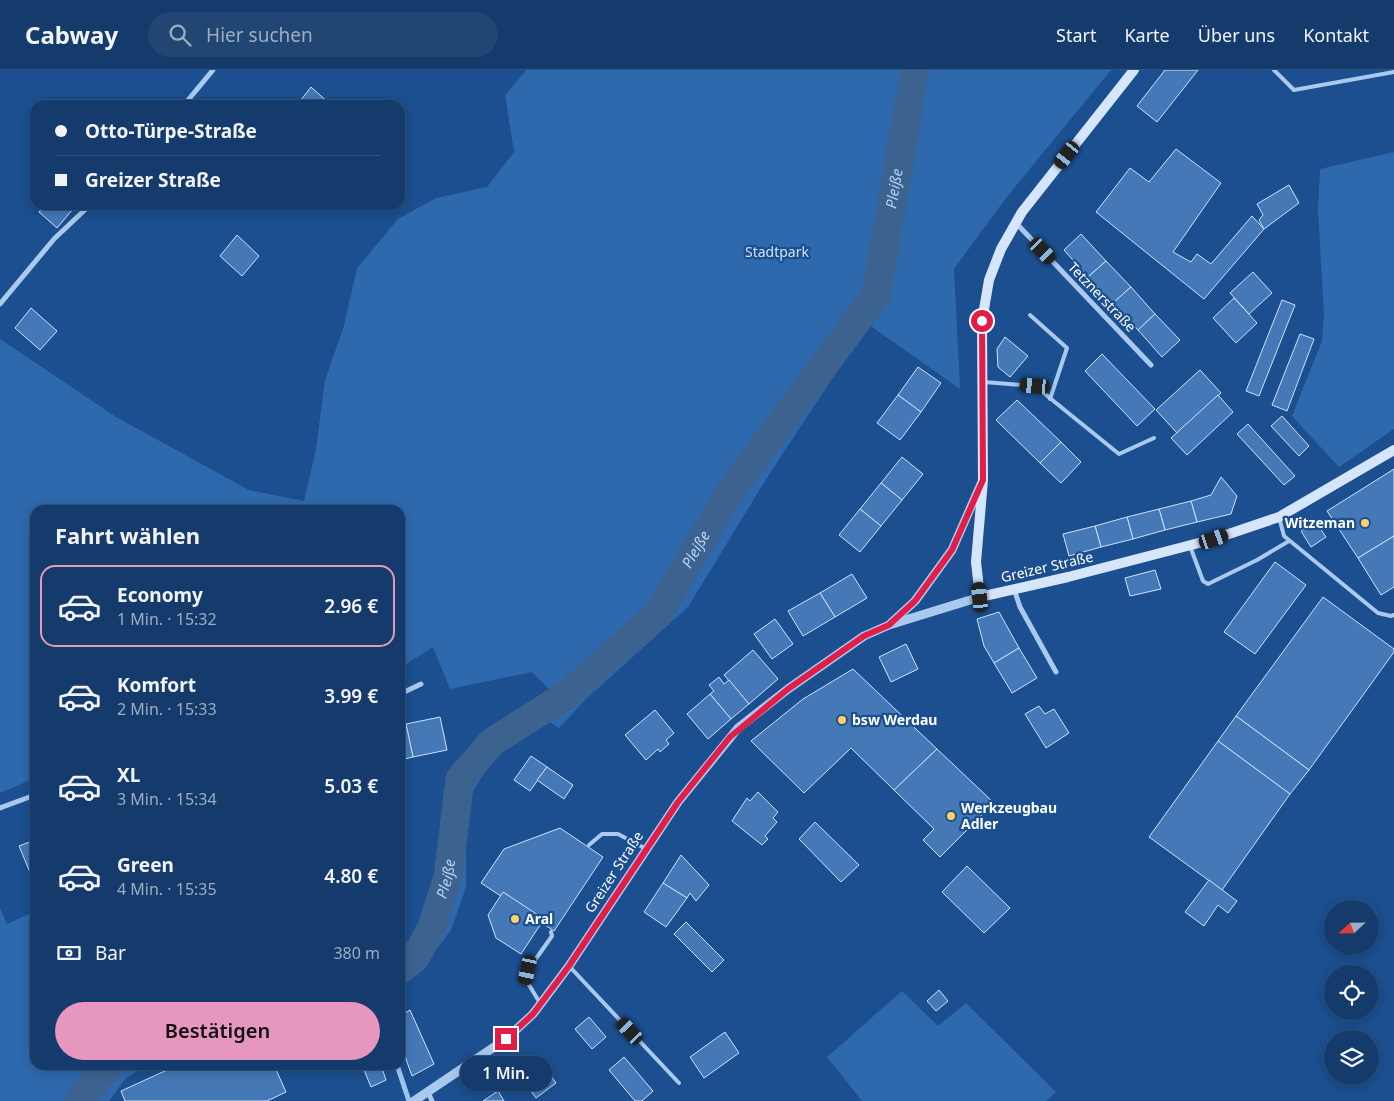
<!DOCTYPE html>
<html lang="de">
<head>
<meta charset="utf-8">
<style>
	:root { --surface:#143b6b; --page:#214673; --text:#f1f3f6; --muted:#9dadc1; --line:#33557e; --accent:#e797bd }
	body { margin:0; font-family:"Noto Sans",sans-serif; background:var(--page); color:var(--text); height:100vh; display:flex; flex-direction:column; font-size:19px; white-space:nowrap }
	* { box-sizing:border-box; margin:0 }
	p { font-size:16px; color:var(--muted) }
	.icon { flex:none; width:28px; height:28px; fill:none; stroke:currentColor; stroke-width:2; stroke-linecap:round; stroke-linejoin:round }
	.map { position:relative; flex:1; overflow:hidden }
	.panel { position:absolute; left:30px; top:435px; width:375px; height:565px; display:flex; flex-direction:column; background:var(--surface); border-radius:15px; box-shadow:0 2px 12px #0003,0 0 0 1px var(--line) }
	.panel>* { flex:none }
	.banner { position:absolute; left:30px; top:30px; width:375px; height:110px; border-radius:15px; box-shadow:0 2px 12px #0003,0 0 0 1px var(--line); display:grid; align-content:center; height:110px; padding:0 25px; background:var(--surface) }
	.needle { width:32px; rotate:248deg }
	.controls { position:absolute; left:1324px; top:830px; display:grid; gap:10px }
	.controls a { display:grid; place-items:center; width:55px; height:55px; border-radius:50%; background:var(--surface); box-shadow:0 2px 12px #0003,0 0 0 1px var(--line); font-size:25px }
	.end { position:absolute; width:22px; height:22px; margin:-11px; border:6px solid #e11d48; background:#fff; box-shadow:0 0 0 2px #fff }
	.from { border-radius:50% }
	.bubble { position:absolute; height:35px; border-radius:18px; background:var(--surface); box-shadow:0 2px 12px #0003,0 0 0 1px var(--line); font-size:16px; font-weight:600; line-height:35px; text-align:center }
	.car { position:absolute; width:15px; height:30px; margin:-15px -8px; border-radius:6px; box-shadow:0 0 4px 1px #0007; background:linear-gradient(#222 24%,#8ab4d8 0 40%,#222 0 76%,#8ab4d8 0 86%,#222 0) }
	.banner b { display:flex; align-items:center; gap:18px; height:48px; font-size:19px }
	.banner b+b { border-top:1px solid var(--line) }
	.banner i { width:12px; height:12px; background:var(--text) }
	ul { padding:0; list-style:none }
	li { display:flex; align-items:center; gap:15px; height:82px; margin:0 10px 8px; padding:0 15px; border:2px solid transparent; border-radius:15px }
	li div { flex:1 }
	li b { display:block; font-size:19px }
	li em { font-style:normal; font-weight:600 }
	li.on { border-color:var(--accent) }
	li>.icon { width:45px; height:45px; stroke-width:1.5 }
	h2 { padding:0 25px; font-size:22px; line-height:60px }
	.pay { display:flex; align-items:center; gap:12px; height:55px; padding:0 25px; font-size:19px }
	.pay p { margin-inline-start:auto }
	.button { display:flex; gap:10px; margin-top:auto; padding:10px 25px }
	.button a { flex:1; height:58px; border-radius:30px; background:var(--accent); color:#111; font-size:20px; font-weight:600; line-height:58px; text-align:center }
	header { display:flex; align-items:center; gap:30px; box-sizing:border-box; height:70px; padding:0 25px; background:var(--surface); border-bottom:1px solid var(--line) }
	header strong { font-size:24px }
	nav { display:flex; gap:28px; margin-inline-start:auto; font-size:18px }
	.search { width:350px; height:45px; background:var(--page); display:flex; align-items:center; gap:12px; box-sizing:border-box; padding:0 18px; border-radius:28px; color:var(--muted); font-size:19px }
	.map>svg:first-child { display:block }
</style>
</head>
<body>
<header>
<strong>Cabway</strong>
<div class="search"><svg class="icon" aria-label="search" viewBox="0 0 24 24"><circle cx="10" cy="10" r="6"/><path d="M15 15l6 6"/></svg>Hier suchen</div>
<nav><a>Start</a><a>Karte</a><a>Über uns</a><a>Kontakt</a></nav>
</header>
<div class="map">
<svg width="1394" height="1031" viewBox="0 0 1394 1031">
	<rect width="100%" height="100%" fill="#1b4f8f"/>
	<!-- green -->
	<g fill="#2e69ad">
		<polygon points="526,0 1111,0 1006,128 954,199 960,319 868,254 770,403 688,537 586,629 559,658 545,649 511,671 489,695 472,723 466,768 466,817 451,860 424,896 400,916 400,889 420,865 435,821 446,719 468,686 500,655 538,633 549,619 532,602 450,619 433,577 400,598 400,440 35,440 35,708 0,723 0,269 116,347 249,420 304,431 316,379 325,310 343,259 357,198 398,149 436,128 487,117 514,82 505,25"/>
		<polygon points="1394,82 1394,359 1339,397 1292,346 1322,271 1324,246 1318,139 1320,99"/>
		<polygon points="0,838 7,854 35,841 35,995 147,995 125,1009 109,1031 0,1031"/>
		<polygon points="902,921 938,956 966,933 1056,1022 1046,1031 862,1031 827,987"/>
	</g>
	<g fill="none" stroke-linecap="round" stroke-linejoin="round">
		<!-- stream -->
		<polyline stroke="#9cc4f0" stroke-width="5" points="397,995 409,1031"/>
		<!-- river -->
		<g stroke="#3c6290" stroke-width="29">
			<path id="s1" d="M 400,900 L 415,888 L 432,857 L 448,807 L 460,709 L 492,672 L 568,624 L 659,543 L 729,423 L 876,225 L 915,0"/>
			<polyline points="78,1031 110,995"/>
		</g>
	</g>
	<!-- building -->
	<g fill="#4478b7" stroke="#cfe3fa">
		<polygon points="1165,0 1198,0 1157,52 1137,36"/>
		<polygon points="311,17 331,35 297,35"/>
		<polygon points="1176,79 1221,113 1173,182 1191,192 1197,184 1211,194 1252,146 1264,159 1204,229 1096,142 1130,98 1149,112"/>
		<polygon points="1289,115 1299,133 1264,159 1259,150 1263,145 1257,134"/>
		<polygon points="45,135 68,135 73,139 57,158 39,142"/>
		<polygon points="1081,164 1106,191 1088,207 1064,180"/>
		<polygon points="237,165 259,186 242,206 220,186"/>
		<polygon points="1106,191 1131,217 1113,233 1088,207"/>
		<polygon points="1253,202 1272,223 1249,244 1230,223"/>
		<polygon points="1131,217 1155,244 1138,260 1113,233"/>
		<polygon points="1234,228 1257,253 1236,273 1213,248"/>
		<polygon points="1282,230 1295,235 1259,326 1246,321"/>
		<polygon points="31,238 57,261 40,280 15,258"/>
		<polygon points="1155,244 1180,270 1162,287 1138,260"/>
		<polygon points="1300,264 1314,269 1287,341 1272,335"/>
		<polygon points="1005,267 1028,286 1010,307 998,297 997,279"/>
		<polygon points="1102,284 1155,339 1137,356 1085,301"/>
		<polygon points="918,297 941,313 921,342 898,325"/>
		<polygon points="1200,300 1221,323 1177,363 1156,340"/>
		<polygon points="898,325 921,342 900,370 877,353"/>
		<polygon points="1218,325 1233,342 1187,385 1171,368"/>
		<polygon points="1017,330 1061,372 1040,393 996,350"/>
		<polygon points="1282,346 1309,376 1299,386 1271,356"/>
		<polygon points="1248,354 1295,406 1284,415 1237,364"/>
		<polygon points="1061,372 1081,392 1061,413 1040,393"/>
		<polygon points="902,387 923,404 902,430 881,413"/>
		<polygon points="1394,399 1394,466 1358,488 1327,441"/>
		<polygon points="1221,407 1237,426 1231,444 1197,452 1191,431 1211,425"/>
		<polygon points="881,413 902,430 881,456 860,439"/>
		<polygon points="1191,431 1197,452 1165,460 1159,439"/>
		<polygon points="860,439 881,456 860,482 839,465"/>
		<polygon points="1159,439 1165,460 1133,469 1127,447"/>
		<polygon points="1127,447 1133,469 1101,477 1095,456"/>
		<polygon points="1315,451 1326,467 1311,477 1301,461"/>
		<polygon points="1095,456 1101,477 1069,486 1063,464"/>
		<polygon points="1394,466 1394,517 1381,525 1358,488"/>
		<polygon points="1275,492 1306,515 1255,584 1224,562"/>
		<polygon points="1155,500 1161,519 1130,526 1125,508"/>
		<polygon points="852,504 867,528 835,547 820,523"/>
		<polygon points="820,523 835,547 803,566 788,541"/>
		<polygon points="1323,527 1394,579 1394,582 1309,700 1236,646"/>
		<polygon points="999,542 1019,578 994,593 984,576 977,549"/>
		<polygon points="775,549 793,574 772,589 754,564"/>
		<polygon points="906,574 918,599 891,612 879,587"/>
		<polygon points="1019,578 1037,608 1012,623 994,593"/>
		<polygon points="753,580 778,609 749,634 724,605"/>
		<polygon points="853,599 937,679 894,720 851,678 804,723 751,671 803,629"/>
		<polygon points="719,607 724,614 729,610 749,634 731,649 710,624 714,621 709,615"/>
		<polygon points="710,624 731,649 708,669 687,644"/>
		<polygon points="1039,636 1045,644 1054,639 1069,663 1046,678 1025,644"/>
		<polygon points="655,640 674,663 666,670 669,674 660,682 658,679 646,690 625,665"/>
		<polygon points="1236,646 1309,700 1290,724 1218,671"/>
		<polygon points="440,647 447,680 413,687 406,654"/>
		<polygon points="406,654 413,687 400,690 400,655"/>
		<polygon points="1218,671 1290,724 1222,820 1149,767"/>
		<polygon points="937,679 994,733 940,787 923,770 934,759 894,720"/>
		<polygon points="531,686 547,697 530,721 514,710"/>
		<polygon points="547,697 573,715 564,729 537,710"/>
		<polygon points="758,722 778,742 773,748 777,752 765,766 768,769 762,775 732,751 747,728 750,731"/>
		<polygon points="815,752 859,795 841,812 799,769"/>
		<polygon points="560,758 603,787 554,861 481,813 504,779"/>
		<polygon points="35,770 35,811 34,812 19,776"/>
		<polygon points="681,785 709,815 696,831 690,823 687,828 663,813"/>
		<polygon points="967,796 1010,838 984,863 942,822"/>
		<polygon points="1209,810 1237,831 1228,843 1218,835 1204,856 1185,842"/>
		<polygon points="663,813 687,828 666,857 644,842"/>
		<polygon points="503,822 544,849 521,884 496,868 488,845"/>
		<polygon points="686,852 724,890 712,902 674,864"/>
		<polygon points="939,920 948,931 936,941 927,931"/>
		<polygon points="410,940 434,994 412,1006 400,972 400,946"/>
		<polygon points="589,947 606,967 592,979 575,959"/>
		<polygon points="725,962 739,983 704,1008 690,987"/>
		<polygon points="624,987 653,1021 642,1031 635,1031 609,1000"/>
		<polygon points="540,990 556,1013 536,1028 519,1005"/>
		<polygon points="178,995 274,995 286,1022 267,1031 125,1031 121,1021"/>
		<polygon points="365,995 381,995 386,1010 371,1017 364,1000 367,999"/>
		<polygon points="498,1021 504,1031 483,1031"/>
	</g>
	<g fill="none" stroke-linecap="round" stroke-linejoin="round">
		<!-- service -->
		<g stroke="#a9c9ee" stroke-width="4">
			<polyline points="1274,0 1294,20 1394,2"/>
			<polyline points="1030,245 1067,278 1050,329"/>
			<polyline points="984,312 1035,316 1119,384 1154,368"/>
			<polyline points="1279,447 1284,466 1378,543 1391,546 1394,545"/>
			<polyline points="1190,476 1203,511 1208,514 1257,490 1289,471"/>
			<polyline points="589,775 602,764 618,764 646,779"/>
			<polyline points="569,896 679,1013"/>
			<polyline points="540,933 526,910 528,900 552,866 551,862"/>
		</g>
		<!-- minor -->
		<g stroke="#a9c9ee" stroke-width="5">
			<polyline points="184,35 213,0"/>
			<polyline points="1016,153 1151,295"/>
			<polyline points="0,234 54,169 90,135"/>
			<polyline points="1014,519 1020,537 1056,602"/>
			<polyline points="400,624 421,614"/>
			<polyline points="0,738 35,725"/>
			<polyline points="428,1022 432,1031"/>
		</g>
		<!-- tertiary -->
		<g stroke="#a9c9ee" stroke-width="9">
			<polyline points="891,553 915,531 952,480 981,414"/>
			<polyline points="414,1031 506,969 533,944 569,896 678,732 738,658 788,619 864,566 889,555 980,527"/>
		</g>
		<!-- secondary -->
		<polyline stroke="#d6e6fa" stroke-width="10" points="1134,0 1022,142 1001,179 989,210 982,251 983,410 976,492 980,527 1068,507 1214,469 1279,447 1394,380"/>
	</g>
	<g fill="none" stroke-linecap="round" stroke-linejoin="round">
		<!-- route -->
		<polyline stroke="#e11d48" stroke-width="6" points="506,969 533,944 569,896 678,732 730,667 788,619 864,566 889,555 915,531 952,480 983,410 982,251"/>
	</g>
	<!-- markers -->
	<g fill="#ffd166" stroke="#1b4f8f" stroke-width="2">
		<circle cx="1365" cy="453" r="5"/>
		<circle cx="842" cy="650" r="5"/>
		<circle cx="951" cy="746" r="5"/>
		<circle cx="515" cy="849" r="5"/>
	</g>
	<g text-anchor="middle" stroke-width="4.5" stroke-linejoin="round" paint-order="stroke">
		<!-- park labels -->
		<g font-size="14" fill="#cfe3fa" stroke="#1b4f8f">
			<text x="777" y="187">Stadtpark</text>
		</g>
		<!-- street labels -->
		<g font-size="14" fill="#fff" stroke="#1b4f8f">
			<text transform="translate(1102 227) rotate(46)" y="5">Tetznerstraße</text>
			<text transform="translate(1047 497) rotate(-13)" y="5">Greizer Straße</text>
			<text transform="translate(614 802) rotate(-57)" y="5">Greizer Straße</text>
		</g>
		<!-- poi labels -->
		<g font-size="14" font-weight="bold" fill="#fff" stroke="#1b4f8f" text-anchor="start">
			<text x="1355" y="458" text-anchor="end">Witzeman</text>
			<text x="852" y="655">bsw Werdau</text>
			<text x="961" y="743">Werkzeugbau<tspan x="961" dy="16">Adler</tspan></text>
			<text x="525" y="854">Aral</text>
		</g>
		<!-- water labels -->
		<g font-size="15" font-style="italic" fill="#b5d3f5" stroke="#1b4f8f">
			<text dy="5" stroke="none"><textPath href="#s1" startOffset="960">Pleiße</textPath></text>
			<text dy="5" stroke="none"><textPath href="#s1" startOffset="540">Pleiße</textPath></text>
			<text dy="5" stroke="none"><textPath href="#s1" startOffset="105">Pleiße</textPath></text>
		</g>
	</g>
</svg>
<div class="controls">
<a><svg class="needle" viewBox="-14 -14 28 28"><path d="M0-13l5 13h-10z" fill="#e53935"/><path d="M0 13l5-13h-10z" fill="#9dadc1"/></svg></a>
<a><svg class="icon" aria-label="locate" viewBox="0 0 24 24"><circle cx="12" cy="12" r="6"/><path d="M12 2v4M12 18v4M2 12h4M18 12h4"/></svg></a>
<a><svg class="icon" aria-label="layers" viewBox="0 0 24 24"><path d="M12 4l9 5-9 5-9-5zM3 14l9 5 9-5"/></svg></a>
</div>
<i class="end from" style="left:982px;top:251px"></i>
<i class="end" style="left:506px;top:969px"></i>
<div class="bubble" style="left:460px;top:986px;width:92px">1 Min.</div>
<i class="car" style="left:1067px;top:85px;rotate:218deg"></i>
<i class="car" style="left:1043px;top:181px;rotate:136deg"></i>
<i class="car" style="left:1035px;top:316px;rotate:275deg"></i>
<i class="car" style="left:1214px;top:469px;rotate:71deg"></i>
<i class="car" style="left:980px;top:527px;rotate:354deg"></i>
<i class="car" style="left:528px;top:900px;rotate:192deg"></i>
<i class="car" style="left:630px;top:961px;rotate:317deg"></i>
<div class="banner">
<b><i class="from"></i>Otto-Türpe-Straße</b>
<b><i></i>Greizer Straße</b>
</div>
<section class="panel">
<h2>Fahrt wählen</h2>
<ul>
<li class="on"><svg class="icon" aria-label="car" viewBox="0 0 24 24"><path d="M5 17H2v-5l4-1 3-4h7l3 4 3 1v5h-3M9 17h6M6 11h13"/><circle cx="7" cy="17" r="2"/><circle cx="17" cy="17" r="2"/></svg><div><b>Economy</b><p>1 Min. · 15:32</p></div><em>2.96 €</em></li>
<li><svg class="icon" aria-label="car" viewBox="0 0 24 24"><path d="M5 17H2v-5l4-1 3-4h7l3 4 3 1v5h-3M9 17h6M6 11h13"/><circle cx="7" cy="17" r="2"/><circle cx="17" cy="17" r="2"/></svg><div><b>Komfort</b><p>2 Min. · 15:33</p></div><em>3.99 €</em></li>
<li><svg class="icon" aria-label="car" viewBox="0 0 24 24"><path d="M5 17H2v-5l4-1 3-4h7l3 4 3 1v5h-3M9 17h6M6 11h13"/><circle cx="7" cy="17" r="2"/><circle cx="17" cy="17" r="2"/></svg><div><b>XL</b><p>3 Min. · 15:34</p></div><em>5.03 €</em></li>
<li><svg class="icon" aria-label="car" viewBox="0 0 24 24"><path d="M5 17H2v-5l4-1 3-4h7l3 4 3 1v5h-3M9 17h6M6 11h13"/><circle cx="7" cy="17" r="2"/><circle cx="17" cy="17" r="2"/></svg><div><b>Green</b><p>4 Min. · 15:35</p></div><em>4.80 €</em></li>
</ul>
<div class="pay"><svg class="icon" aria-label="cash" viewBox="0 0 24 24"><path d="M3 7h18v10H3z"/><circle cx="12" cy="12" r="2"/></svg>Bar<p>380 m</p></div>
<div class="button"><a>Bestätigen</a></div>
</section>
</div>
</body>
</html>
